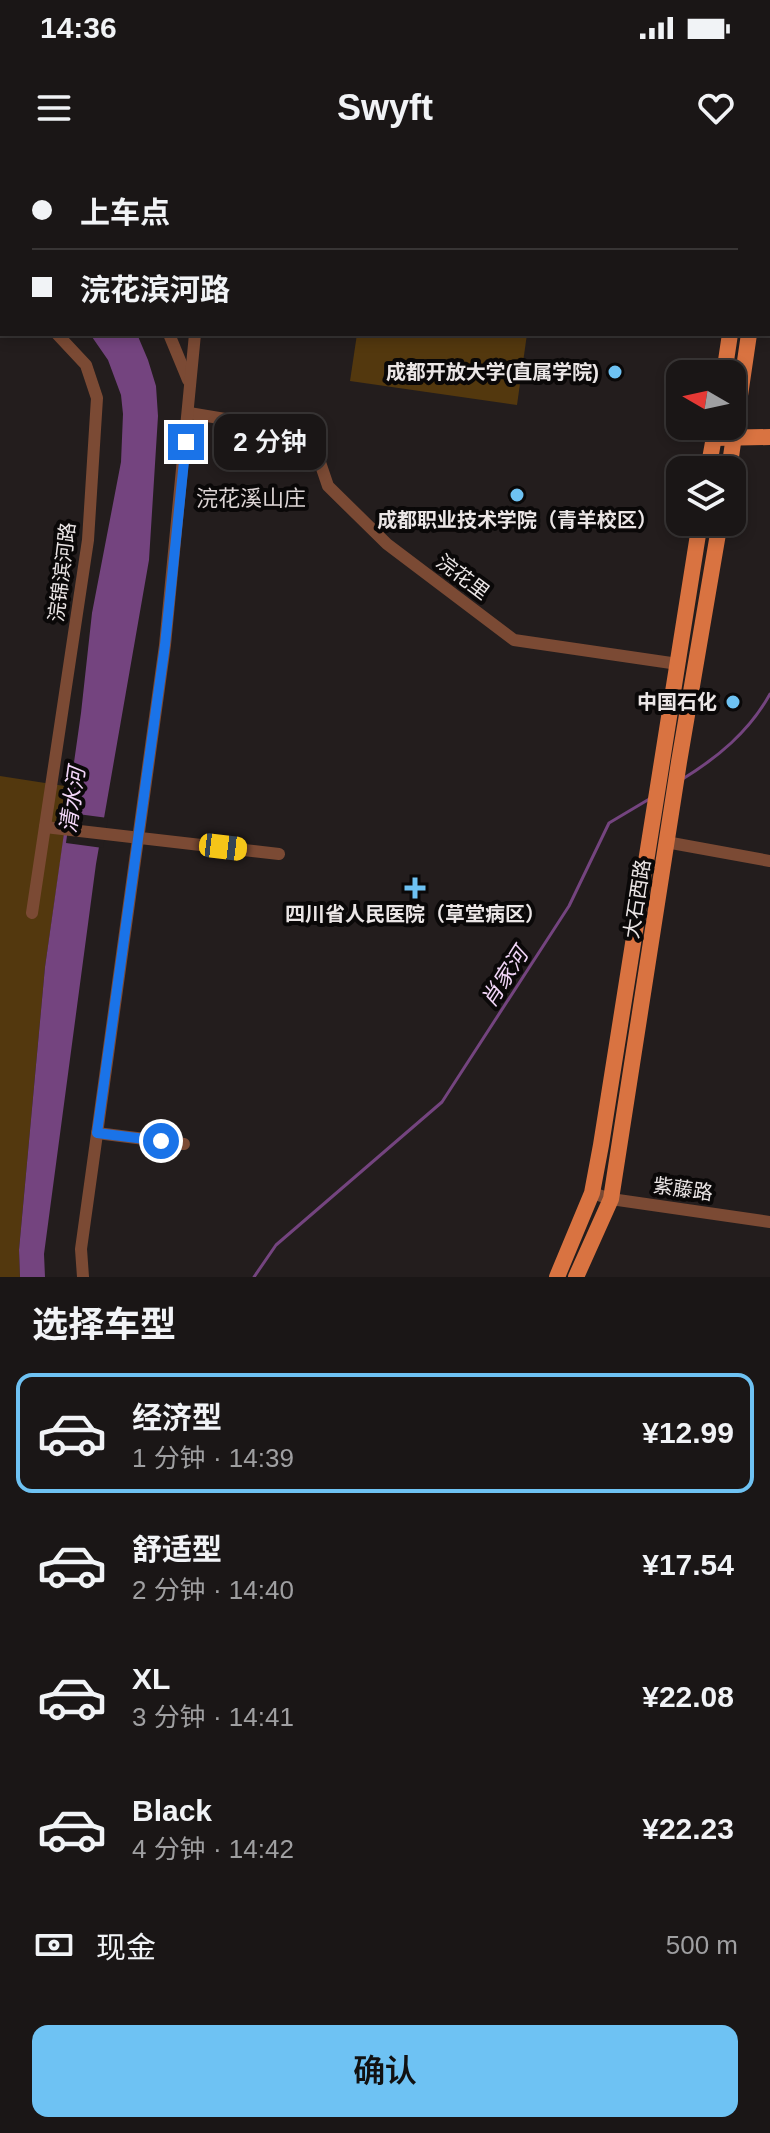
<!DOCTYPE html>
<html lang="zh">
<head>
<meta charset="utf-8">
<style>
	:root { --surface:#1a1616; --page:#272323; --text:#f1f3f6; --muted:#9f9fa1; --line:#383535; --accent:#6ec2f3 }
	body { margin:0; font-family:Arial,"Noto Sans SC",sans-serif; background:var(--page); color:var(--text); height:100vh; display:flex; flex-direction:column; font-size:30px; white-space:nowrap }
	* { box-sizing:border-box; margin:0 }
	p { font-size:26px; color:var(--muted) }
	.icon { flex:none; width:44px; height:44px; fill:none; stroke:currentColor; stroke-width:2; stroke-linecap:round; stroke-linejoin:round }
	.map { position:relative; height:1117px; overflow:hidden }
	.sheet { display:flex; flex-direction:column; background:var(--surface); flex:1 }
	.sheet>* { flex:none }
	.guide { position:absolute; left:0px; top:0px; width:770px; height:176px; box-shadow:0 4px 12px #0003,0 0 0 2px var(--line); display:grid; align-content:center; height:176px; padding:0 32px; background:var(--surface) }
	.needle { width:52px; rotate:279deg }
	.buttons { position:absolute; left:666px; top:200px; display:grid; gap:16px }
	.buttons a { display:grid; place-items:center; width:80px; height:80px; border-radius:16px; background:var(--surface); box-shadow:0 4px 12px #0003,0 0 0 2px var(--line); font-size:40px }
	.end { position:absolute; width:36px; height:36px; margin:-18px; border:10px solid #1a73e8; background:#fff; box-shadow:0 0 0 4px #fff }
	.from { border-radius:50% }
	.bubble { position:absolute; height:56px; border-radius:16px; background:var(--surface); box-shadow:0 4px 12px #0003,0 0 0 2px var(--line); font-size:26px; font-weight:600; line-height:56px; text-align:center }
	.car { position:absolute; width:24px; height:48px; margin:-24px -12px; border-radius:10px; box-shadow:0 0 6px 2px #0007; background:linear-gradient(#f5c518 24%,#345 0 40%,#f5c518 0 76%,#345 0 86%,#f5c518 0) }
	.guide b { display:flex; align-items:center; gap:28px; height:76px; font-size:30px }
	.guide b+b { border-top:2px solid var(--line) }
	.guide i { width:20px; height:20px; background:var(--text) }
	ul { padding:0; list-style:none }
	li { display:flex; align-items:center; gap:24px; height:120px; margin:0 16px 12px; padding:0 16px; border:4px solid transparent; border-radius:16px }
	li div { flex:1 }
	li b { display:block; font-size:30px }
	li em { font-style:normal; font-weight:600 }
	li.active { border-color:var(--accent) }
	li>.icon { width:72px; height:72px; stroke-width:1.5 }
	h2 { padding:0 32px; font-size:36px; line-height:96px }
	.pay { display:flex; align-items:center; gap:20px; height:88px; padding:0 32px; font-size:30px }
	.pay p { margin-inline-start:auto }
	.cta { display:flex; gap:16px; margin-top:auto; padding:16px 32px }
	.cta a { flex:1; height:92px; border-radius:16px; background:var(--accent); color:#111; font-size:32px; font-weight:600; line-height:92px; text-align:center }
	.status { display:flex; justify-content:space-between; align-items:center; height:56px; padding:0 40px; background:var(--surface); direction:ltr }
	.status svg { height:22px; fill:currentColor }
	header { display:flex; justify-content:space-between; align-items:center; height:104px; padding:0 32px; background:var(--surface); font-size:36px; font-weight:600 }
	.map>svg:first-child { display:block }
</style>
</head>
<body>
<div class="status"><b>14:36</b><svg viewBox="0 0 49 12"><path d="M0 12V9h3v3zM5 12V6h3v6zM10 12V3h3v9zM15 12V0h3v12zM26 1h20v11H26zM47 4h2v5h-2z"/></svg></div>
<header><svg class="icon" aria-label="menu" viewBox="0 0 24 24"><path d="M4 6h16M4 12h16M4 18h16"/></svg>Swyft<svg class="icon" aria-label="heart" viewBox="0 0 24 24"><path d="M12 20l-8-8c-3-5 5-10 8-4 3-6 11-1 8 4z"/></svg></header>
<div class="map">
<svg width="770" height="1117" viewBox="0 0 770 1117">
	<rect width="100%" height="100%" fill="#231d1d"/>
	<!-- green -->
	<g fill="#53380e">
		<polygon points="357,174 527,174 517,245 350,221"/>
		<polygon points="0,616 71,627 45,807 19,1090 20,1117 0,1117"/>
	</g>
	<!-- water -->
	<polygon fill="#74447f" points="90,174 137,174 148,200 156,226 158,256 149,400 96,704 44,1094 45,1117 20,1117 19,1090 45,807 81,553 92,453 121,302 123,254 121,235 108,200"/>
	<!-- pier -->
	<polygon fill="#231d1d" points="70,653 108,658 103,688 66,683"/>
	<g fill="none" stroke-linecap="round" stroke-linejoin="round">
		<!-- stream -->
		<g stroke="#74447f" stroke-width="3">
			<path d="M 681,620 C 717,598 749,572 770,534"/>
			<polyline points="254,1117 276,1085 442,942 569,746 609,663 651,638"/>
		</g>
		<!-- minor -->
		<g stroke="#7b4a34" stroke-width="12">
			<polyline points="218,2 218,0"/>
			<polyline points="385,2 386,0"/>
			<polyline points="0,6 2,13"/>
			<polyline points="0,141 2,142"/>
			<polyline points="169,174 188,220"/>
			<polyline points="189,253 310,273 328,326 387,384 514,480 678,504"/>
			<polyline points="45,667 279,694"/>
			<polyline points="666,682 770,701"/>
			<polyline points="32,753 88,380 97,238 86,205 57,174"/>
			<polyline points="97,973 184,984"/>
			<polyline points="592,1033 611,1039 770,1062"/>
			<polyline points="83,1117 81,1089 165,485 195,174"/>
		</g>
		<!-- major -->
		<g stroke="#d97341" stroke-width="16">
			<polyline points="757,2 757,0"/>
			<polyline points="768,46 770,33"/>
			<polyline points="724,214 730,174"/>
			<polyline points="714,278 770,277"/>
			<polyline points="708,310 716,266"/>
			<polyline points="729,310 749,174"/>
			<polyline points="557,1117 592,1033 601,985 700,362"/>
			<polyline points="576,1117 611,1039 679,602 720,362"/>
		</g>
	</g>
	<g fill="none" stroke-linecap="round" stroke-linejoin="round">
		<!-- route -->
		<polyline stroke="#1a73e8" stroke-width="10" points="161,981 97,973 165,485 186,282"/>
	</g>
	<!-- markers -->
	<g fill="#6ec2f3" stroke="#0a0808" stroke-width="3">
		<circle cx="615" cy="212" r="8"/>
		<circle cx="517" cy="335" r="8"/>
		<circle cx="733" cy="542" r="8"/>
		<path d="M411 716h8v8h8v8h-8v8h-8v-8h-8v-8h8z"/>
	</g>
	<g text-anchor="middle" stroke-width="8" stroke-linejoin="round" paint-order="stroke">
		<!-- poi labels -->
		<g font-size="20" font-weight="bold" fill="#ebe6e6" stroke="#0a0808" text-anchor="end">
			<text x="599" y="219">成都开放大学(直属学院)</text>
			<text x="517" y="367" text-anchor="middle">成都职业技术学院（青羊校区）</text>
			<text x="717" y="549">中国石化</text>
			<text x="415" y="761" text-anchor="middle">四川省人民医院（草堂病区）</text>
		</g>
		<!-- street labels -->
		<g font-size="20" fill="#ebe6e6" stroke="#0a0808">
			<text transform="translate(62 412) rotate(-83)" y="7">浣锦滨河路</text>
			<text transform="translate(463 417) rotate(37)" y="7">浣花里</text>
			<text transform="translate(637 739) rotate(-81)" y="7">大石西路</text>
			<text transform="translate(683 1029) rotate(8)" y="7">紫藤路</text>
		</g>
		<!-- neighbourhood labels -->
		<g font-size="22" fill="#ddd5d5" stroke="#0a0808">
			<text x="251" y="346">浣花溪山庄</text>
		</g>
		<!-- water labels -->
		<g font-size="22" font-style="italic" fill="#f2d6f8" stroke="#0a0808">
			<text transform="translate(72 640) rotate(-82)" y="8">清水河</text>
			<text transform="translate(504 817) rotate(-57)" y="8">肖家河</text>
		</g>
	</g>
</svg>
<div class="buttons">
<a><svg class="needle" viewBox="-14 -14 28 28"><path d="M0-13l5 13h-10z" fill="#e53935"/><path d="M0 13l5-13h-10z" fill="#9f9fa1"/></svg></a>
<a><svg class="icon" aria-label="layers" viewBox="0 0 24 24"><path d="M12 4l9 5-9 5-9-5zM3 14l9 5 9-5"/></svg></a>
</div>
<i class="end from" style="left:161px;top:981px"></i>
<i class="end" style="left:186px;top:282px"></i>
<div class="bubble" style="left:214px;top:254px;width:112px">2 分钟</div>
<i class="car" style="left:223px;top:687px;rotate:97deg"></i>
<div class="guide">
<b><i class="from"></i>上车点</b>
<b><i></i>浣花滨河路</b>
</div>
</div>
<section class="sheet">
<h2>选择车型</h2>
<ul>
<li class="active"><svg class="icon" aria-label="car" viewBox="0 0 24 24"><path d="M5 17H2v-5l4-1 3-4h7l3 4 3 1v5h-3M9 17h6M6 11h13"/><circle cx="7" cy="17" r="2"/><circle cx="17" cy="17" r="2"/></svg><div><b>经济型</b><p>1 分钟 · 14:39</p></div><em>¥12.99</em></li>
<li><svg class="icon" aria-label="car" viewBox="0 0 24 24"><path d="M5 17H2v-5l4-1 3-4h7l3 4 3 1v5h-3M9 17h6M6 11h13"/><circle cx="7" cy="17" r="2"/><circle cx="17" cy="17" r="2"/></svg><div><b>舒适型</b><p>2 分钟 · 14:40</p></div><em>¥17.54</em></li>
<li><svg class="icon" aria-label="car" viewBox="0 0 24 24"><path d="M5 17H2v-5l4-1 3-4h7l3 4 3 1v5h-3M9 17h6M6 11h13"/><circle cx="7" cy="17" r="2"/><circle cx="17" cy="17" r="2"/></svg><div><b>XL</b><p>3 分钟 · 14:41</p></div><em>¥22.08</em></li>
<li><svg class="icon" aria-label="car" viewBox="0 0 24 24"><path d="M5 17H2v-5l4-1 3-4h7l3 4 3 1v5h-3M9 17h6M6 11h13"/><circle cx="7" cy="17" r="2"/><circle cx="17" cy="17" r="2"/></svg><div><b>Black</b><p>4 分钟 · 14:42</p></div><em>¥22.23</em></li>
</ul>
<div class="pay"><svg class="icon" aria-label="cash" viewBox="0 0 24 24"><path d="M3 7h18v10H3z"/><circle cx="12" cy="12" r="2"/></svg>现金<p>500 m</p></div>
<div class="cta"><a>确认</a></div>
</section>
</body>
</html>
